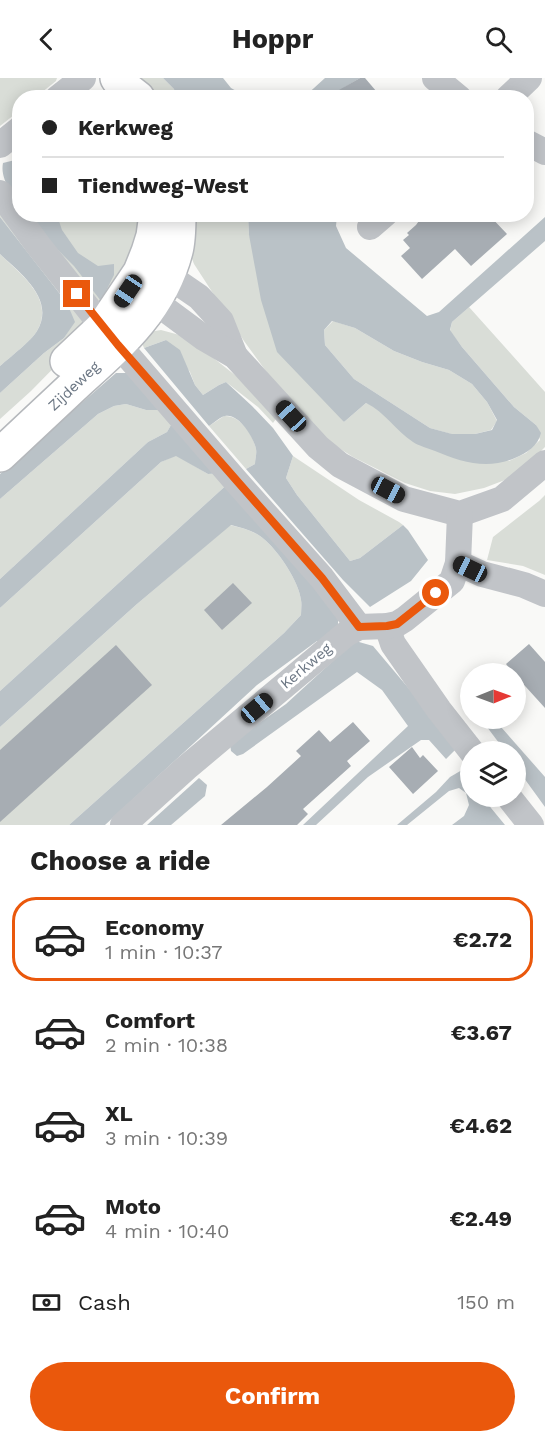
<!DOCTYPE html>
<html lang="en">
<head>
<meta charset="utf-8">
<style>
	:root { --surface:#fff; --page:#f6f6f6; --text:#222; --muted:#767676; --line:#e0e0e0; --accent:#ea580c }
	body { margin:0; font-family:"Work Sans",sans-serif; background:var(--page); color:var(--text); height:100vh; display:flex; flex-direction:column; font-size:22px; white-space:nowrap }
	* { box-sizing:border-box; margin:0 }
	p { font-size:20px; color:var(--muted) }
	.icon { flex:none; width:33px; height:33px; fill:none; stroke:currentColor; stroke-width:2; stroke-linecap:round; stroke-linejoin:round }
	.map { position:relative; height:747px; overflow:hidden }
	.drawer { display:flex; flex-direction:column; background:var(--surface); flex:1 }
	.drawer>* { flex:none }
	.guide { position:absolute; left:12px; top:12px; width:522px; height:132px; border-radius:24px; box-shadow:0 3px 15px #0003; display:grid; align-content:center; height:132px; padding:0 30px; background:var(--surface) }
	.needle { width:39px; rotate:89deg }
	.controls { position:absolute; left:460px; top:585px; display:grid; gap:12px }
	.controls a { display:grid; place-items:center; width:66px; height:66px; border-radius:50%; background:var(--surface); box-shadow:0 3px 15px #0003; font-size:30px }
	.end { position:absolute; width:27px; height:27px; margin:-14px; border:8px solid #ea580c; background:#fff; box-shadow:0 0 0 3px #fff }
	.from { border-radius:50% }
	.car { position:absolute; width:18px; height:36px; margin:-18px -9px; border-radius:8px; box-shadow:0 0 4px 2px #0007; background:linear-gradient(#222 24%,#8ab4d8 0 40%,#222 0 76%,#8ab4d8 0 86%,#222 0) }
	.guide b { display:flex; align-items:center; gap:21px; height:57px; font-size:22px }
	.guide b+b { border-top:2px solid var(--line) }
	.guide i { width:15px; height:15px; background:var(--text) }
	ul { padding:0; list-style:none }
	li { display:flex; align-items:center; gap:18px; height:84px; margin:0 12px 9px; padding:0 18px; border:3px solid transparent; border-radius:24px }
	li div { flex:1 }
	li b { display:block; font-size:22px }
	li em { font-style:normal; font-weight:700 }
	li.current { border-color:var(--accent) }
	li>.icon { width:54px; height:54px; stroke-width:1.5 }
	h2 { padding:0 30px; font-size:27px; line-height:72px }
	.pay { display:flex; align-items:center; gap:15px; height:66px; padding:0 30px; font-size:22px }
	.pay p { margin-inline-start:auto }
	.action { display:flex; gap:12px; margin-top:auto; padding:12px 30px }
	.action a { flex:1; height:69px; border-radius:36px; background:var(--accent); color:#fff; font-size:24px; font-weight:700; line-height:69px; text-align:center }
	header { display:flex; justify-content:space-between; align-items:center; height:78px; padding:0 30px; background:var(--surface); font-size:27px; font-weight:700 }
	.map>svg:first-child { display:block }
</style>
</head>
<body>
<header><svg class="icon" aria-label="back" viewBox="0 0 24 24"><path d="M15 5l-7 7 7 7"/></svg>Hoppr<svg class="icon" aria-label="search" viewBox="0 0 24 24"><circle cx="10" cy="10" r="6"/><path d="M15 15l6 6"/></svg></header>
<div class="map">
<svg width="545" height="747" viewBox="0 0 545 747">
	<rect width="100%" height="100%" fill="#f9f9f7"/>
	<!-- green -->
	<g fill="#d9ddd7">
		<polygon points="0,0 57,0 56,3 36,19 20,20 19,33 0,48"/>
		<polygon points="137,0 163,0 174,11 176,19 153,19"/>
		<polygon points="0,127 89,239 84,259 31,313 0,341 0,315 44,275 64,260 74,244 67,225 0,139"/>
		<polygon points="24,137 146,137 146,147 104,235"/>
		<polygon points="186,137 248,137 249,157 344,344 366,325 509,383 526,375 540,362 536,347 514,329 462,269 450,253 452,244 469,229 545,314 545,369 525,389 505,402 484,410 455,416 430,413 405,405 353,379 328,363 279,311 244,263 194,186 186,165"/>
		<path d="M 0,176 C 19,195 56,221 37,253 C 32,262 9,280 0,288 Z"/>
		<polygon points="333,243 355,250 394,273 422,284 449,292 472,306 487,324 497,343 491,352 475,356 451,356 430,350 354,301 325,267 324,252"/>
		<polygon points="161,252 187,259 245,305 278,338 273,345 258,329 226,304 219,307 203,317 195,307 190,294 166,262 144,270 138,256"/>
		<polygon points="126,326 146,332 168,332 175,340 167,354 148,364 0,501 0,421 98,336 114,328"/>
		<path d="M 224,338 C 240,337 253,356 256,371 C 257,376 255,381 255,386 L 246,391 L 209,348 Z"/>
		<polygon points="176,377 208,396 224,395 232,402 0,613 0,530 161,384"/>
		<polygon points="293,378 359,422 399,444 403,447 360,480 350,483 297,417 286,400"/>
		<polygon points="545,417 545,497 523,488 487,482 493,459 539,423"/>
		<path d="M 230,447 C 243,450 255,453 265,462 C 279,474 299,504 301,522 C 302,527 301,532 301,537 L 284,555 L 69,747 L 0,747 L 0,649 L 137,526 Z"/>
	</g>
	<!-- water -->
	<g fill="#bac2c7" fill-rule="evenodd">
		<polygon points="163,0 223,0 231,10 247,19 176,19 174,11"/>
		<polygon points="325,0 360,0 345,9 334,19 303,20"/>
		<path d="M 19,81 L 19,126 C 11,114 0,100 3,85 Z"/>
		<polygon points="28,137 57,137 62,152 78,175 98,188 114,186 114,197 101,223 74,188 47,161"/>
		<path d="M 248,137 L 337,137 L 336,148 L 346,170 L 427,238 L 439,234 L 545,139 L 545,163 L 452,244 L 450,252 L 462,269 L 514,329 L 536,347 L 541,355 C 538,368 527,375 515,380 C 487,392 461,384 435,373 C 428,370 419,368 413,364 C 396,353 385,334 366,325 L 344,344 L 277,274 L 261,222 L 249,157 ZM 332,243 L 355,250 L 394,273 L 422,284 L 449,292 L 472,306 L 487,324 L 497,342 L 492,352 L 475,356 L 452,356 L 430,350 L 354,301 L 325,267 L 324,252 Z"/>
		<path d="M 0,139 L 67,225 L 75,244 L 64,260 L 44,275 L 0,315 L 0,288 C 9,280 32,262 37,253 C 56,221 20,195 0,176 Z"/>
		<path d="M 166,262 L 180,272 L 195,307 L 203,317 L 219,307 L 226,304 L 252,328 L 273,350 L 293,378 L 286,400 L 297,417 L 350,483 L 360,480 L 403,447 L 408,452 L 428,482 L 411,503 L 370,529 L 343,502 L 246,391 L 255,386 C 255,381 257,376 256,371 C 254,360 239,335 225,338 C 220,339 214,345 209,348 L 144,270 Z"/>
		<polygon points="116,295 129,295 137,297 224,395 208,396 176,378 161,384 0,530 0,501 148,364 167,354 175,340 168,332 146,332 126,326 114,328 98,336 0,421 0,396"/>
		<path d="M 232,402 L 338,535 L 338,550 L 352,562 L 373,568 L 458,669 L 446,681 L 429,662 L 421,662 L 368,699 L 316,747 L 303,747 L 408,648 L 382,612 L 357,594 L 243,676 L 237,678 L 231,673 L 230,666 L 286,626 L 334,582 L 323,563 L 317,563 L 257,607 L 105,747 L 69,747 L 284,555 L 301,537 C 301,532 302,527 301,522 C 299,504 279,474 265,462 C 255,453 243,450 231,447 L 137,526 L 0,649 L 0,613 Z"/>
		<polygon points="481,641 494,641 545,699 545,729 516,689 516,674 505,673"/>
		<polygon points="462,692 471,703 471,718 482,719 505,747 452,747 464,738 469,727 466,715 459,710 449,713 407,747 397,747 436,714 450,699"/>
		<polygon points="199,700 207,707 205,718 171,747 147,747"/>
	</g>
	<!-- building -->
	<g fill="#a7adb3">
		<polygon points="360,0 365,0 382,20 325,20"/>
		<polygon points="424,136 488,136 507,156 471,188 455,171 422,201 401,178 410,170 403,162 409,157 407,155 416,147"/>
		<polygon points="233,505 252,525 222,552 204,532"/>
		<polygon points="529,566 545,584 545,630 516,598 516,596 514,596 506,586"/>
		<polygon points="116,567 152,607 0,744 0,672"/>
		<polygon points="353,644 370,663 347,683 351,688 303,731 308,736 297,747 221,747 267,709 301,678 296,673 319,652 330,664"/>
		<polygon points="412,669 420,680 423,677 438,693 413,716 389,689"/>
	</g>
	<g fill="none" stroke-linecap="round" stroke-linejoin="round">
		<!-- major casing -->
		<g stroke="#b5b8bc" stroke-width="36">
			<g id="major">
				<polyline points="117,0 124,9 138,20"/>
				<polyline points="67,283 103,249 140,194 148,174 153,158 156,136"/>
				<path d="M 0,377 C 26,353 52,328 78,304 C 120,266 161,231 176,173 C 179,162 179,148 179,136"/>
			</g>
		</g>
		<!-- minor -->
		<g stroke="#c1c4c8" stroke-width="26">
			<polyline points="435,0 459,20"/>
			<polyline points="58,20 83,0"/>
			<polyline points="508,20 529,0"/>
			<polyline points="526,64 545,74"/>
			<polyline points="0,67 20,51"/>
			<polyline points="0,115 38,167 103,249 234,401 322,500 359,549"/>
			<polyline points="370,149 385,136"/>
			<polyline points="150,195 167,197 199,219 221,243 235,278"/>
			<polyline points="147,208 154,223 204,260 235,278 318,369 340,387 404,421 460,436 502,421 545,385"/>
			<polyline points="458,485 482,496 524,507 545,516"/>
			<polyline points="387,548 393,566 439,632 472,674"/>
			<polyline points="508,718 531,747"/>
			<polyline points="123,747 186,690 346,556 359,549 387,548 397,546 405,541 452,503 458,485 460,436"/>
		</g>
		<!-- major -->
		<use href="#major" stroke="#fff" stroke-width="33"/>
	</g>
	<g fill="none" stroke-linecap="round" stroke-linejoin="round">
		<!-- route -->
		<polyline stroke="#ea580c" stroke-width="8" points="77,216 118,267 322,500 359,549 387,548 397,546 436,515"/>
	</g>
	<g text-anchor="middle" stroke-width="6" stroke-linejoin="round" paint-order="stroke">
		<!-- street labels -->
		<g font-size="15" fill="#6c7784" stroke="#fff">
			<text transform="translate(74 308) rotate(-43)" y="5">Zijdeweg</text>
			<text transform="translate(306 588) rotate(-40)" y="5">Kerkweg</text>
		</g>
	</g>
</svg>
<div class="controls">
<a><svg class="needle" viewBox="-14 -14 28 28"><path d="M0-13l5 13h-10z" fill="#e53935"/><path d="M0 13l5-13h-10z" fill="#767676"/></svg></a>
<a><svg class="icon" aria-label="layers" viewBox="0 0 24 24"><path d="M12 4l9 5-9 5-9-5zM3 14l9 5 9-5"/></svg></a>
</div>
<i class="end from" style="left:436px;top:515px"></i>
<i class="end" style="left:77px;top:216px"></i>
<i class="car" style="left:128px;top:213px;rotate:214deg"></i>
<i class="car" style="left:291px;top:338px;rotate:317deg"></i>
<i class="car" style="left:388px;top:412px;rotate:118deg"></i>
<i class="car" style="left:470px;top:491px;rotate:295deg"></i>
<i class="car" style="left:257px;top:630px;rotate:50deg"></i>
<div class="guide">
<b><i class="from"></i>Kerkweg</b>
<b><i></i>Tiendweg-West</b>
</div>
</div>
<section class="drawer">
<h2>Choose a ride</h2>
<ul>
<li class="current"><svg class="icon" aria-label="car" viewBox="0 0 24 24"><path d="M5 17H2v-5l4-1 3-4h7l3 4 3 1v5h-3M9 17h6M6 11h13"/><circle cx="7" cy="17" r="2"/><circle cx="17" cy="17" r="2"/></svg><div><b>Economy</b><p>1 min · 10:37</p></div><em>€2.72</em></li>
<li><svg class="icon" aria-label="car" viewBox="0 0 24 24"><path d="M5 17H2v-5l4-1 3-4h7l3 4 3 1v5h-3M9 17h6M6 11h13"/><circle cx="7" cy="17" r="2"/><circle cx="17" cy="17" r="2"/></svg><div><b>Comfort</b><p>2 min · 10:38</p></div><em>€3.67</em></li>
<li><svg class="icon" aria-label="car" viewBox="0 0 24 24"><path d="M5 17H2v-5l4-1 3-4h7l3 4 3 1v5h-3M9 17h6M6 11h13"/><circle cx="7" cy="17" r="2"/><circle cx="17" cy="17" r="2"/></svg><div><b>XL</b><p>3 min · 10:39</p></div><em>€4.62</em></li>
<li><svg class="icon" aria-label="car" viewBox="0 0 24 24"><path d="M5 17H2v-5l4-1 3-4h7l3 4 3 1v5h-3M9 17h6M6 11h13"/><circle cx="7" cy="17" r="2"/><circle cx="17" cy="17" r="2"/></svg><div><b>Moto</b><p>4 min · 10:40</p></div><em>€2.49</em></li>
</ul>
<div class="pay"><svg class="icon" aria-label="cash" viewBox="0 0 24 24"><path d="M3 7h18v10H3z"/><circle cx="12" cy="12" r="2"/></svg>Cash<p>150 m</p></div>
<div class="action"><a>Confirm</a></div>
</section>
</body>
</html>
